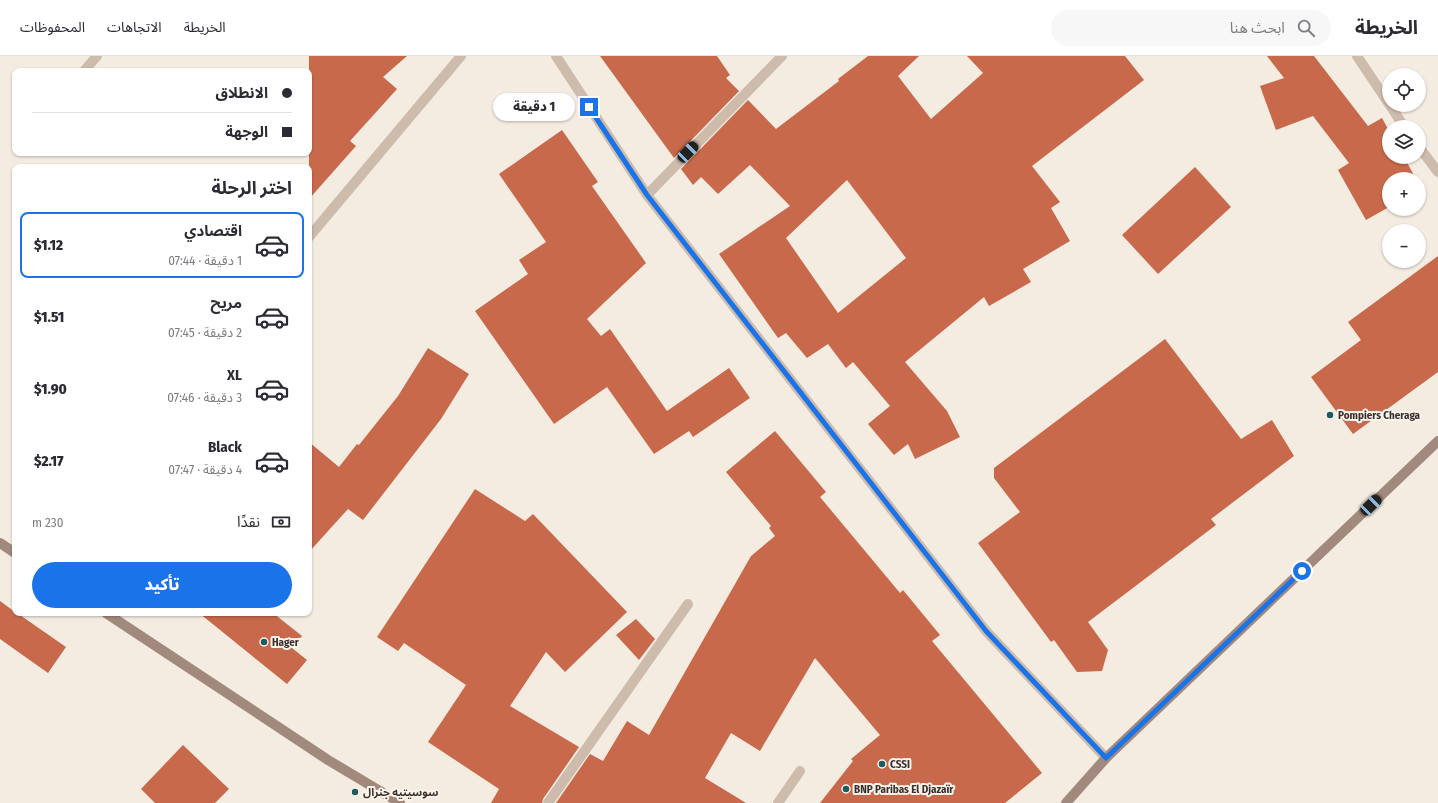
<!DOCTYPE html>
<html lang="ar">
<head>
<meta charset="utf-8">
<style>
	:root { --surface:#fff; --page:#f7f7f7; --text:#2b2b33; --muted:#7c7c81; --line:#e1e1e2; --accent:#1a73e8 }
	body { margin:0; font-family:"Fira Sans Condensed","Noto Sans Arabic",sans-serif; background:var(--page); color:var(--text); direction:rtl; height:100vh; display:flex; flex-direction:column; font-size:15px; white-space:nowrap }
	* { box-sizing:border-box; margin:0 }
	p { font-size:13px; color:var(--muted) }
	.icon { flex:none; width:22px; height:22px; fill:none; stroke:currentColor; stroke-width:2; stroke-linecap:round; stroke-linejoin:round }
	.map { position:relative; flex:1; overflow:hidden; direction:ltr }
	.drawer { position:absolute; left:12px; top:108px; width:300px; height:452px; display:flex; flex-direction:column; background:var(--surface); border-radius:8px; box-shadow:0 1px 3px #0004; direction:rtl }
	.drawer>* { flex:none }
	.banner { position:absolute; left:12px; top:12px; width:300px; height:88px; border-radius:8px; box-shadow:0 1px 3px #0004; direction:rtl; display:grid; align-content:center; height:88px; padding:0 20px; background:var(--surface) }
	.fabs { position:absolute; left:1382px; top:12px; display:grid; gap:8px }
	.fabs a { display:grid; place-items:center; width:44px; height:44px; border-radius:50%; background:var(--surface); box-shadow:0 1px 3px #0004; font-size:20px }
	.end { position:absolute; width:18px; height:18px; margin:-9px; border:5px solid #1a73e8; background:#fff; box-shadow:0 0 0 2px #fff }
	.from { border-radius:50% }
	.bubble { position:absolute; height:28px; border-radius:14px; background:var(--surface); box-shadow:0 1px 3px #0004; font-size:13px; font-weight:800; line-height:28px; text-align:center; direction:rtl }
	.car { position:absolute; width:12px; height:24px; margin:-12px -6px; border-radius:5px; box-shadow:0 0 3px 1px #0007; background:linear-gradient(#222 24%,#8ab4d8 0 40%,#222 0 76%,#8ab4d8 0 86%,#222 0) }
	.banner b { display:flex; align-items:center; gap:14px; height:38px; font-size:15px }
	.banner b+b { border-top:1px solid var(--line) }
	.banner i { width:10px; height:10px; background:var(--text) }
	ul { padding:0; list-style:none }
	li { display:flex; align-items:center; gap:12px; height:66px; margin:0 8px 6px; padding:0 12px; border:2px solid transparent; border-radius:8px }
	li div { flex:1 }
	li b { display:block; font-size:15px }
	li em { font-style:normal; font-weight:800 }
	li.active { border-color:var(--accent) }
	li>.icon { width:36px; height:36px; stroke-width:1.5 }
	h2 { padding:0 20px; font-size:18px; line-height:48px }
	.pay { display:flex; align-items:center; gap:10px; height:44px; padding:0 20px; font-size:15px }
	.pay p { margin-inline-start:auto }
	.cta { display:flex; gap:8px; margin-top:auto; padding:8px 20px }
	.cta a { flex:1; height:46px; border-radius:24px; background:var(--accent); color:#fff; font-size:16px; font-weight:800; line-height:46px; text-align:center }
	header { display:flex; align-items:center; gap:24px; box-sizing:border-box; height:56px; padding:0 20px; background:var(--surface); border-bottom:1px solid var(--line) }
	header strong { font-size:19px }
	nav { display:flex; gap:22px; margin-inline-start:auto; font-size:14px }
	.search { width:280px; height:36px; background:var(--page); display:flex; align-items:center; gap:10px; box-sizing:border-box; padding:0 14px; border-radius:22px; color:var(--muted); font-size:15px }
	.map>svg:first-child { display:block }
</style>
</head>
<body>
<header>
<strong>الخريطة</strong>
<div class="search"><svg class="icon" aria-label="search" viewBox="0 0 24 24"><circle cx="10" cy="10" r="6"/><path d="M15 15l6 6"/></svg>ابحث هنا</div>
<nav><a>الخريطة</a><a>الاتجاهات</a><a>المحفوظات</a></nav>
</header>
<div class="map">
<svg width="1438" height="747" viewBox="0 0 1438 747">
	<rect width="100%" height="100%" fill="#f4ebe1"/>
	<!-- building -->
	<g fill="#c8694b" fill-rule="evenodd">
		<polygon points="309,0 407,0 383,21 397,33 350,85 356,90 309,143"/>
		<polygon points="600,0 717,0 730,19 726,22 739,35 674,102"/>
		<path d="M 868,0 L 919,0 L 898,20 L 931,63 L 983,17 L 967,0 L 1125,0 L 1144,24 L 1032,110 L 1060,146 L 1051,152 L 1070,185 L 1023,213 L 1031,226 L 989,250 L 984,241 L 905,306 L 947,355 L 960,381 L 915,403 L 908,388 L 894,399 L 868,368 L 890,350 L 853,306 L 846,312 L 828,288 L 807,302 L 786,277 L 778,282 L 719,198 L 790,150 L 750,109 L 718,138 L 701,121 L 693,129 L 681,113 L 748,44 L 776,73 L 839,25 L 838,23 ZM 847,124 L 906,202 L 838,257 L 786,182 Z"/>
		<polygon points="1267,0 1314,0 1368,70 1382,62 1389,75 1389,101 1404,101 1416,123 1389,123 1389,151 1366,164 1338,114 1349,107 1313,60 1276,74 1260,30 1284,22"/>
		<polygon points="562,74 598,126 592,130 646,207 587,263 601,280 610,273 667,355 729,312 750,342 693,381 689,375 654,398 607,331 554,368 475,255 528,218 519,204 546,186 499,118"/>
		<polygon points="1195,111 1231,151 1158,218 1122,179"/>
		<polygon points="1438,200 1438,316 1353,378 1311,321 1361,284 1348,266"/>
		<polygon points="1165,283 1241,383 1272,364 1294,400 1211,463 1216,469 1088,566 1108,594 1102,615 1077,616 1054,584 1051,586 978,487 1020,456 994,422 994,412"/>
		<polygon points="428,292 469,318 441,363 363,464 348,453 309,496 309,386 339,411 357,388 359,389 398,340"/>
		<polygon points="775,375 826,436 820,441 900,537 903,534 940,579 932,585 1042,717 1005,747 820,747 853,705 851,703 880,679 815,602 760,695 731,677 705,722 746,747 556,747 590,698 603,705 627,665 649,679 751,500 775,480 769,472 771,470 726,416"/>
		<polygon points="475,433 525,465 533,458 627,556 565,616 546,596 510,650 579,691 543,743 542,747 491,747 499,733 428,686 466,629 404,587 398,595 377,581"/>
		<polygon points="0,545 15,556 15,557 17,557 66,591 48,617 0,583"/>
		<polygon points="199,557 273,557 302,580 292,592 307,604 287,628"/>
		<polygon points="636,563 655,583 639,604 616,579"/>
		<polygon points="183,689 229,733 215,747 155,747 141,733"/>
	</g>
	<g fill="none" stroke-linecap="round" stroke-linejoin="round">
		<!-- lane -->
		<g stroke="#cdbbac" stroke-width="10">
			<polyline points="1357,0 1389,48"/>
			<polyline points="1390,49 1404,71"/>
			<polyline points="1419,91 1438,116"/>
			<polyline points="778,747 800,715"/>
		</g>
		<!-- street -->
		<g stroke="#cdbbac" stroke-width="10">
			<polyline points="556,0 647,139 986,575 1106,702"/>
			<polyline points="84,15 97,0"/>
			<polyline points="647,139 782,0"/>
			<polyline points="309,181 461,0"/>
			<polyline points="548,747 688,548"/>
		</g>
		<!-- secondary -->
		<g stroke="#a18a7d" stroke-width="10">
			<polyline points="0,487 15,497"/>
			<polyline points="106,557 328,704 400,747"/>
			<polyline points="1066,747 1106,702 1438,385"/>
		</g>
	</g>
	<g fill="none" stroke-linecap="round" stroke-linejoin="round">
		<!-- route -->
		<polyline stroke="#1a73e8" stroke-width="5" points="589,51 647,139 986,575 1106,702 1302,515"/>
	</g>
	<!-- markers -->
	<g fill="#1f5a5e" stroke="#fbf5ee" stroke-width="1.5">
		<circle cx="1330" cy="359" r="4"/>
		<circle cx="264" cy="586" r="4"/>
		<circle cx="882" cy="708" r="4"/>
		<circle cx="846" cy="733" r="4"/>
		<circle cx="355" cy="736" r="4"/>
	</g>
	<g text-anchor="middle" stroke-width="4" stroke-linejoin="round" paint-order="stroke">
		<!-- poi labels -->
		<g font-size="11" font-weight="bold" fill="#3b302b" stroke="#fbf5ee" text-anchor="start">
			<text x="1338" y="363">Pompiers Cheraga</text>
			<text x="272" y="590">Hager</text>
			<text x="890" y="712">CSSI</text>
			<text x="854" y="737">BNP Paribas El Djazaïr</text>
			<text x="363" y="740">سوسيتيه جنرال</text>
		</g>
	</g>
</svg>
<div class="fabs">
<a><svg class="icon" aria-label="locate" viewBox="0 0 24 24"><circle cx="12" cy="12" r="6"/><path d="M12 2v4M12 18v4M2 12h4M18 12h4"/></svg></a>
<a><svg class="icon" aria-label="layers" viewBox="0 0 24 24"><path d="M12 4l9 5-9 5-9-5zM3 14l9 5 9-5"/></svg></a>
<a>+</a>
<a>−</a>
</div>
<i class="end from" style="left:1302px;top:515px"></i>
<i class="end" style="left:589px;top:51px"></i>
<div class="bubble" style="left:493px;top:37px;width:82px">1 دقيقة</div>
<i class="car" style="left:688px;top:96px;rotate:44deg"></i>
<i class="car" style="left:1371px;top:449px;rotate:46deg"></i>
<div class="banner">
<b><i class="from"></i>الانطلاق</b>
<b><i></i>الوجهة</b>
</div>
<section class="drawer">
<h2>اختر الرحلة</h2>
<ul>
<li class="active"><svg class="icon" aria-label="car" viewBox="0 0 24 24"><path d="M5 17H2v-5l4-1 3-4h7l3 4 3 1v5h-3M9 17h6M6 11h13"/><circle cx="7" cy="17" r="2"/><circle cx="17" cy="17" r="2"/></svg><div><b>اقتصادي</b><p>1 دقيقة · 07:44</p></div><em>$1.12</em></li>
<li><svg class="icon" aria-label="car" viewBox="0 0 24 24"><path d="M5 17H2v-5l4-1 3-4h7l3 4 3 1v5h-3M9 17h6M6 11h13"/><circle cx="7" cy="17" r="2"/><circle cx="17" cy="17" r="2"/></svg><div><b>مريح</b><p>2 دقيقة · 07:45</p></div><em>$1.51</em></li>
<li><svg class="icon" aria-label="car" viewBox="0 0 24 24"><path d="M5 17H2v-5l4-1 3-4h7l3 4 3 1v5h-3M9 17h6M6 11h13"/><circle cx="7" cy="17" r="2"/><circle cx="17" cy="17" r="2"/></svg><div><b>XL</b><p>3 دقيقة · 07:46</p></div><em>$1.90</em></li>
<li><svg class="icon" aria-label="car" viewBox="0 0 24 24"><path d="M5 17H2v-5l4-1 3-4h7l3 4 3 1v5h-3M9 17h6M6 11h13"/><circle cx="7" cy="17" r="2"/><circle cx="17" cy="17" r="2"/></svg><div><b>Black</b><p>4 دقيقة · 07:47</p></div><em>$2.17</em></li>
</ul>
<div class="pay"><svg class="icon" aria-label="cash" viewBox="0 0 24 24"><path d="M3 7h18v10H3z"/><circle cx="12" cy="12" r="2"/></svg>نقدًا<p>230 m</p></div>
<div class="cta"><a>تأكيد</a></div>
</section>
</div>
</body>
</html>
